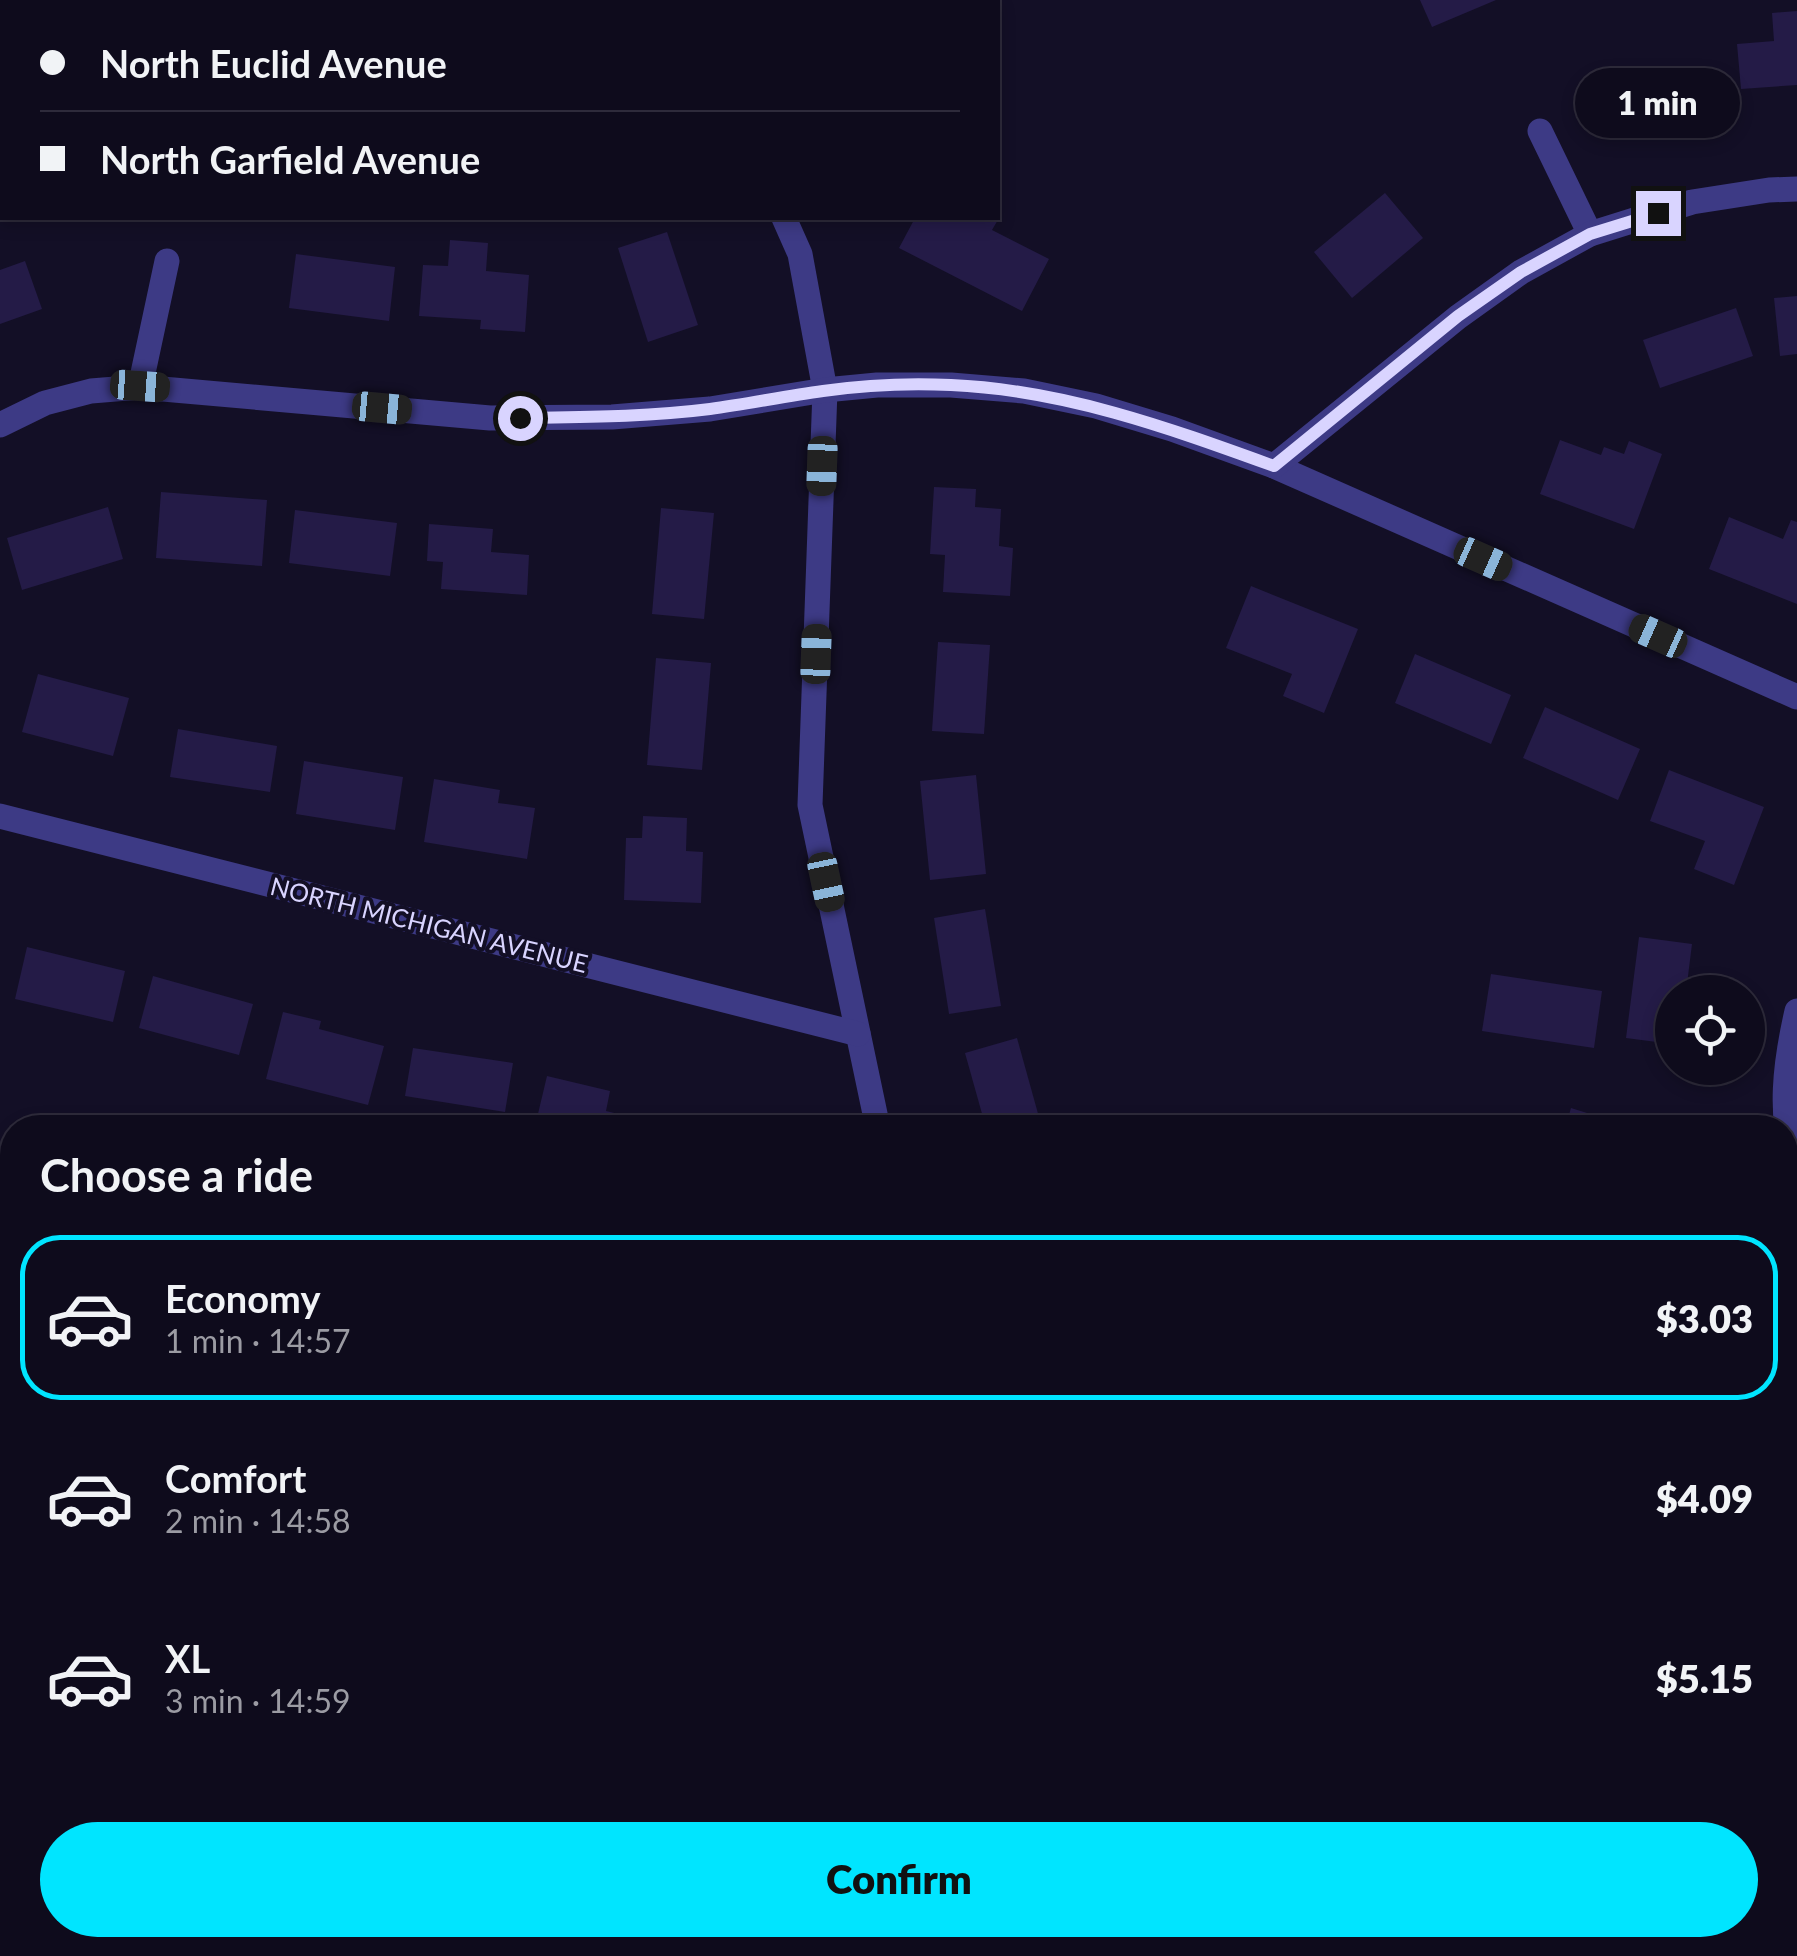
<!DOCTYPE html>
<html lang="en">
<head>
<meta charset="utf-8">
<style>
	:root { --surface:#0e0b1c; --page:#171425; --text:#f1f3f6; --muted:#9b9ba3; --line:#2e2b3b; --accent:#00e5ff }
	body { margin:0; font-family:Lato,sans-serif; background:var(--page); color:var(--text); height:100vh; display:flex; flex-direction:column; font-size:38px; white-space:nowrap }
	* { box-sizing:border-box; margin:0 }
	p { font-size:32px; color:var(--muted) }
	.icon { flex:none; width:55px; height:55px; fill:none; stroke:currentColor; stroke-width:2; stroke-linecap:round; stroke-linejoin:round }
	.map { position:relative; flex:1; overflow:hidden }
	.side { position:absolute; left:0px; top:1115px; width:1798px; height:842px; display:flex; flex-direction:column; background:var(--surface); border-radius:40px 40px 0 0; box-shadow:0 5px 15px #0003,0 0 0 2px var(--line) }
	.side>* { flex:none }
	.hud { position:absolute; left:0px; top:0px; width:1000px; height:220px; box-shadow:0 5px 15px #0003,0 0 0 2px var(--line); display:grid; align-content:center; height:220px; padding:0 40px; background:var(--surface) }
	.fabs { position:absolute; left:1655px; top:975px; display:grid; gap:20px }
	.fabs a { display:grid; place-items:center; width:110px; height:110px; border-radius:50%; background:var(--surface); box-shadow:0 5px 15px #0003,0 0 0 2px var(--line); font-size:50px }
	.end { position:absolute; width:45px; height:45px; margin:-22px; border:12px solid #d9d4ff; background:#111; box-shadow:0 0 0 5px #111 }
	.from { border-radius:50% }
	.bubble { position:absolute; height:70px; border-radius:35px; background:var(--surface); box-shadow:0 5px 15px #0003,0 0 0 2px var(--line); font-size:32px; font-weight:800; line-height:70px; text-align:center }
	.car { position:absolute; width:30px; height:60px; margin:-30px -15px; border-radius:12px; box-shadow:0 0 8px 2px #0007; background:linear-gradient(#222 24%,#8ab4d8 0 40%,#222 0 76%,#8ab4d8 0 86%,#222 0) }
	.hud b { display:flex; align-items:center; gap:35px; height:95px; font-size:38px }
	.hud b+b { border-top:2px solid var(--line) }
	.hud i { width:25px; height:25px; background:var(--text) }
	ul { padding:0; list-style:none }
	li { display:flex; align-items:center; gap:30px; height:165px; margin:0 20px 15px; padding:0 20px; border:5px solid transparent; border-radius:40px }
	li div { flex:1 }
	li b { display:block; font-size:38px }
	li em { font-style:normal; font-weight:800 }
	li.current { border-color:var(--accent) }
	li>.icon { width:90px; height:90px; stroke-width:1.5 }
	h2 { padding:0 40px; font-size:45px; line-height:120px }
	.button { display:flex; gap:20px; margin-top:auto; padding:20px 40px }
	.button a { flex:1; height:115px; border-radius:60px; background:var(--accent); color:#111; font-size:40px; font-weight:800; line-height:115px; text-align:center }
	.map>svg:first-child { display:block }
</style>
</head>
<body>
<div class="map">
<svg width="1797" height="1956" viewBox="0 0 1797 1956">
	<rect width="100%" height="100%" fill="#130f26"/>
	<!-- building -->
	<g fill="#241b47">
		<polygon points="1420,0 1496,0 1432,27"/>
		<polygon points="1797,11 1797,85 1741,89 1737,44 1774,41 1772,13"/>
		<polygon points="1385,193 1423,238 1352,298 1314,252"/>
		<polygon points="915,218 999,218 992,230 1049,259 1022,311 899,248"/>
		<polygon points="667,232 698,325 648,342 618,248"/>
		<polygon points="450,240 488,243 486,271 529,275 525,332 480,329 481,320 419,316 423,265 448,266"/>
		<polygon points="296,254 395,267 389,321 289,308"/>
		<polygon points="25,261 42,309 0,324 0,270"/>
		<polygon points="1797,296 1797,354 1780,356 1774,298"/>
		<polygon points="1736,308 1753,356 1660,388 1643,340"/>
		<polygon points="1560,440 1601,455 1604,447 1624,454 1629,441 1662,454 1634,529 1540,494"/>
		<polygon points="934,487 976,489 975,507 1001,509 999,546 1013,548 1010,596 943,592 945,555 930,554"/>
		<polygon points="161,492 267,500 262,566 156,558"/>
		<polygon points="108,507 123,559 22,590 7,538"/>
		<polygon points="661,508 714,513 704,619 652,614"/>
		<polygon points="295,510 397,523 390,576 289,563"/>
		<polygon points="1729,517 1783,539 1791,520 1797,522 1797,604 1709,569"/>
		<polygon points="429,524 493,529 491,552 529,555 527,595 441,589 443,562 427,561"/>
		<polygon points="1251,586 1358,629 1324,713 1283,696 1292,674 1226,648"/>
		<polygon points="938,642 990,645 984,734 932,731"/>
		<polygon points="1415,654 1511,695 1491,744 1395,703"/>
		<polygon points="656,658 711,663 702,770 647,765"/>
		<polygon points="38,674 129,698 113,756 22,732"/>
		<polygon points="1545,707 1640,749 1618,800 1523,758"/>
		<polygon points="178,729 277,746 270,792 170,777"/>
		<polygon points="304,761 403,777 395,830 296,814"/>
		<polygon points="1669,770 1764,807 1734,885 1694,869 1705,841 1650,821"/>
		<polygon points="976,775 986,874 930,880 920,781"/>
		<polygon points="434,779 500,790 498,803 535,808 527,859 424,842"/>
		<polygon points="643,816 687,818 686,851 703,852 701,903 624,900 626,838 642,838"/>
		<polygon points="985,909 1001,1006 949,1014 934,918"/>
		<polygon points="1639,937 1692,944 1686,992 1672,992 1672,1044 1626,1038"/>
		<polygon points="27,947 125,971 113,1022 15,999"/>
		<polygon points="1491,974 1602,991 1594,1048 1482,1031"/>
		<polygon points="153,976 253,1004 239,1055 139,1028"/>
		<polygon points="283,1012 321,1021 319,1029 384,1046 368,1105 266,1079"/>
		<polygon points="1017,1038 1042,1128 986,1128 965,1053"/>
		<polygon points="413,1048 513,1063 505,1112 405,1096"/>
		<polygon points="547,1076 610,1091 606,1111 639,1119 637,1128 550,1128 551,1121 537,1118"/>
		<polygon points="1571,1108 1619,1123 1618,1128 1565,1128"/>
		<polygon points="0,1248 12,1251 12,1316 0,1313"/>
		<polygon points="1785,1387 1797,1390 1797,1442 1785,1439"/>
		<polygon points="1,1571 12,1573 12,1618 0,1616"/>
		<polygon points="1785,1748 1797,1753 1797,1814 1785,1809"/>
		<polygon points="0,1754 12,1755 12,1819 0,1818"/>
		<polygon points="0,1862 12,1864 12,1945 36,1945 35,1955 0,1950"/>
		<polygon points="235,1945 288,1945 287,1956 235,1956"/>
		<polygon points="486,1945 536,1945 535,1956 484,1956"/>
		<polygon points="1036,1945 1085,1945 1083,1956 1034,1956"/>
		<polygon points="1587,1945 1639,1945 1638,1956 1586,1956"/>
	</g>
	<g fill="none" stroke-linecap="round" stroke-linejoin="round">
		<!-- street -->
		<g stroke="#3d3a85" stroke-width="25">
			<polyline points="683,0 684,2"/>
			<polyline points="1540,131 1590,234"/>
			<polyline points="784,218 800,254 825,390 810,805 878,1128"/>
			<polyline points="140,387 167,261"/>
			<polyline points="0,425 45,403 91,391 140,387 490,418 612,417 710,409 825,390 877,385 951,385 1024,391 1096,406 1172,429 1274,466 1797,697"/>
			<polyline points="1274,466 1458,317 1521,272 1590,234 1692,202 1769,190 1797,189"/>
			<polyline points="0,816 858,1034"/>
			<path d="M 1797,1011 C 1786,1059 1777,1119 1797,1165"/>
			<polyline points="1785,1225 1797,1217"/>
			<polyline points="0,1402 12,1405"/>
			<polyline points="1785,1908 1797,1912"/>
			<polyline points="405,1956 406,1945"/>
			<polyline points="927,1956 929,1945"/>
			<polyline points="1463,1956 1464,1945"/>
		</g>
	</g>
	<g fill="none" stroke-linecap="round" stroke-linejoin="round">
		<!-- route -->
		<path stroke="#d9d4ff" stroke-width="12" d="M 520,418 C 584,417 647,417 710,409 C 748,404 785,396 823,391 C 865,385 909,383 951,385 C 1065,390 1169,428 1274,466 L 1458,316 L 1521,272 L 1590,234 L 1658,213"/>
	</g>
	<g text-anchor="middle" stroke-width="8" stroke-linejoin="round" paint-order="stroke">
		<!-- street labels -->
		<g font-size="25" fill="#d9d4ff" stroke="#130f26">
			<text transform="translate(429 925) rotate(14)" y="9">NORTH MICHIGAN AVENUE</text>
		</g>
	</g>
</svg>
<div class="fabs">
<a><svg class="icon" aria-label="locate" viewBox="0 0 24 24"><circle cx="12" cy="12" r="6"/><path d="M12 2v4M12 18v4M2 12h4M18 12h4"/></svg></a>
</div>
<i class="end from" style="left:520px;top:418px"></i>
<i class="end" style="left:1658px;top:213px"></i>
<div class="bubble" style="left:1575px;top:68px;width:165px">1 min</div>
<i class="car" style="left:140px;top:386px;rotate:94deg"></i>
<i class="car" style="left:382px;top:408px;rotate:95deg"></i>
<i class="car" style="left:822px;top:466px;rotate:182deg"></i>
<i class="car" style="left:1483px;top:559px;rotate:114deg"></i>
<i class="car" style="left:1658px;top:636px;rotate:294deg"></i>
<i class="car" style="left:816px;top:654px;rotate:2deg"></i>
<i class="car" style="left:826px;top:882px;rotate:168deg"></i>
<div class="hud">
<b><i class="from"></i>North Euclid Avenue</b>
<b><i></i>North Garfield Avenue</b>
</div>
<section class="side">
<h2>Choose a ride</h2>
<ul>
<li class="current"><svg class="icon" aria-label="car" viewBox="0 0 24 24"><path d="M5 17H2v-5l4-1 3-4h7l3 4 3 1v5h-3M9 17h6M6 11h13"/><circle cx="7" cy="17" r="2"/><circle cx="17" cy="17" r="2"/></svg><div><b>Economy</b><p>1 min · 14:57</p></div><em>$3.03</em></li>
<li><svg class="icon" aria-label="car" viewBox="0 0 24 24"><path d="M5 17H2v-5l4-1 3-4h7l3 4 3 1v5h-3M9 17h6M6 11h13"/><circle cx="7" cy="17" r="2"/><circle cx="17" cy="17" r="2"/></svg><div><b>Comfort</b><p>2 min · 14:58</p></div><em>$4.09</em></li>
<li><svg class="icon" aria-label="car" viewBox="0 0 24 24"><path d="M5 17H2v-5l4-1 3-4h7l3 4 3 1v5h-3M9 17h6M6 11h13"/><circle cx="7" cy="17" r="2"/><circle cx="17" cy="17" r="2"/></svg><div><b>XL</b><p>3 min · 14:59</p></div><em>$5.15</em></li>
</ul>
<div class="button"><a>Confirm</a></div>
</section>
</div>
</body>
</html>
